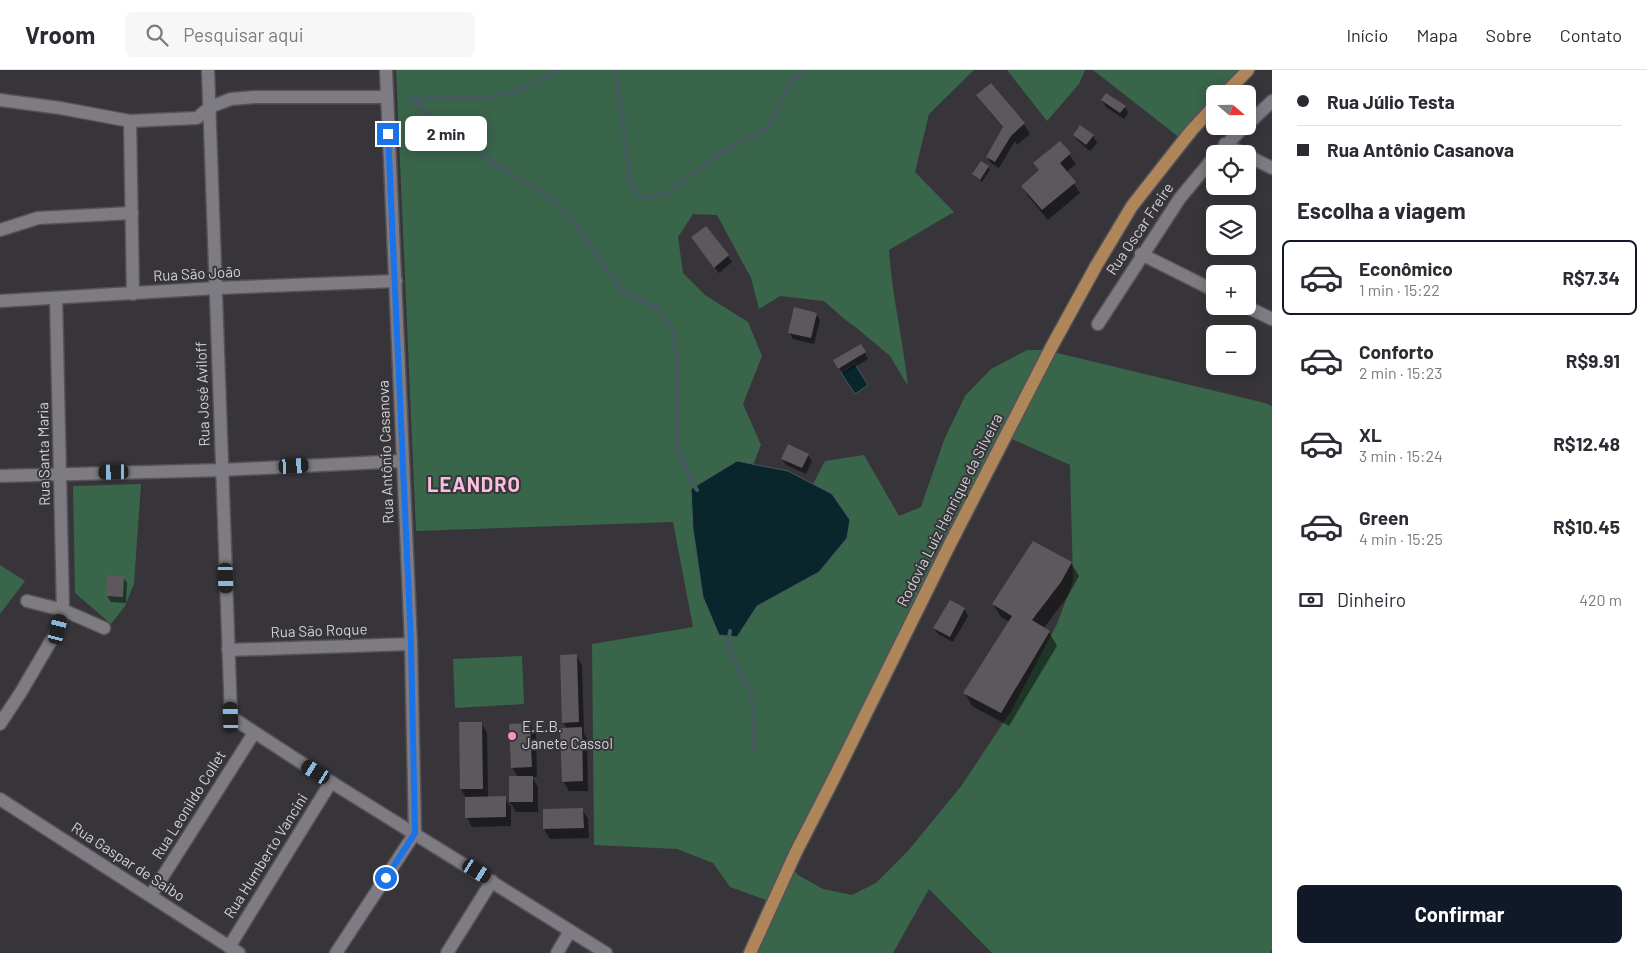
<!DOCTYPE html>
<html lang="pt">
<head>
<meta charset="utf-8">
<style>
	:root { --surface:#fff; --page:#f7f7f7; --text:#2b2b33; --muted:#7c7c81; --line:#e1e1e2; --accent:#111827 }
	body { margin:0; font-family:Barlow,sans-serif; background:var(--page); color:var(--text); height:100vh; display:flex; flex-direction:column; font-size:19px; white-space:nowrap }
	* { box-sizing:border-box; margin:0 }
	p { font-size:16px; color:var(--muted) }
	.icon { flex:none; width:28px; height:28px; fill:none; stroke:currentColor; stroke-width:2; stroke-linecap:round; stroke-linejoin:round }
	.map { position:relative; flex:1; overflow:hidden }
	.details { display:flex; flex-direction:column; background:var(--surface); width:375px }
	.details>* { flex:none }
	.banner { display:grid; align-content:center; height:110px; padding:0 25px; background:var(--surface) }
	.needle { width:32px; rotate:110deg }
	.buttons { position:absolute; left:1206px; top:15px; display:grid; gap:10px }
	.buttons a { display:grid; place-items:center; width:50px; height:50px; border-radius:8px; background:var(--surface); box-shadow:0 2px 12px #0003; font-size:25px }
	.end { position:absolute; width:22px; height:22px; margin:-11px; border:6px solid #1a73e8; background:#fff; box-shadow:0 0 0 2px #fff }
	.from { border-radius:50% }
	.bubble { position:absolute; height:35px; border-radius:8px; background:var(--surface); box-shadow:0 2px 12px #0003; font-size:16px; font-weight:700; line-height:35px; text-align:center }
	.car { position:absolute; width:15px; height:30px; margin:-15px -8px; border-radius:6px; box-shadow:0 0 4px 1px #0007; background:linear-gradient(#222 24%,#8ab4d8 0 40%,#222 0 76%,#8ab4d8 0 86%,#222 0) }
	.banner b { display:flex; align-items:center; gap:18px; height:48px; font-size:19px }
	.banner b+b { border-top:1px solid var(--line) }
	.banner i { width:12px; height:12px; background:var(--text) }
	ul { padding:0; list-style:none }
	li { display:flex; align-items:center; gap:15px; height:75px; margin:0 10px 8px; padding:0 15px; border:2px solid transparent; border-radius:8px }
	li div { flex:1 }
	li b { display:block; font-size:19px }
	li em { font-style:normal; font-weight:700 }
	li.current { border-color:var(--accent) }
	li>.icon { width:45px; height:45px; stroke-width:1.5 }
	h2 { padding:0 25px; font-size:22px; line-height:60px }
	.pay { display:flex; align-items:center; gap:12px; height:55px; padding:0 25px; font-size:19px }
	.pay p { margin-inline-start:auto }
	.cta { display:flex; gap:10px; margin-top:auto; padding:10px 25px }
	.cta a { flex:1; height:58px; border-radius:8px; background:var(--accent); color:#fff; font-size:20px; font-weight:700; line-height:58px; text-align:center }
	header { display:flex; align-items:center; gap:30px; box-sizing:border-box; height:70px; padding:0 25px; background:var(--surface); border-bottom:1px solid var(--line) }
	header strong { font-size:24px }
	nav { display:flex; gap:28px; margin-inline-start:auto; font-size:18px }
	.search { width:350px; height:45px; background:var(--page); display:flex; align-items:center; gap:12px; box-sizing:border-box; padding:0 18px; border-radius:8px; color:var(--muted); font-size:19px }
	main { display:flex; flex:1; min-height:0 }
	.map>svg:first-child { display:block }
</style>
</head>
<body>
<header>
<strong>Vroom</strong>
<div class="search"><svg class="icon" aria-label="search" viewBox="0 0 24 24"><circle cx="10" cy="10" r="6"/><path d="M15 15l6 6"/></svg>Pesquisar aqui</div>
<nav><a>Início</a><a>Mapa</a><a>Sobre</a><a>Contato</a></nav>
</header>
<main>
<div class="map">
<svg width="1272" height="883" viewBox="0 0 1272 883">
	<rect width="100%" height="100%" fill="#37353a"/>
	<!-- green -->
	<g fill="#39654b" fill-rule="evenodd">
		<path d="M 396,0 L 974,0 L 929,44 L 915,102 L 954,142 L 889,180 C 892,226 903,270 908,316 L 890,286 L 859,260 L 842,247 L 824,231 L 780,226 L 759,239 L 751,208 L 717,145 L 693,144 L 678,167 L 683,203 L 705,225 L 748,252 L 762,286 L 743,334 L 761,375 L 753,395 L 737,391 L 691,420 L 693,459 L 703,527 L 737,567 L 757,536 L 819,502 L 847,468 L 832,424 L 813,414 L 825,391 L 864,385 L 899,446 L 921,437 L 944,370 L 965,326 L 991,299 L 1027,280 L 1045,280 L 1265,333 L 1272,336 L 1272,880 L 1270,883 L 992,883 L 929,819 L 893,883 L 742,883 L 766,830 L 730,817 L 713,793 L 677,779 L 594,775 L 592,574 L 693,557 L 673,452 L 416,461 ZM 1001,364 L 1070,395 L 1073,511 L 1057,554 L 1011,641 L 962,715 L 908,781 L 876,813 L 852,825 L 823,819 L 798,805 L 785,790 Z"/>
		<polygon points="1007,0 1085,0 1079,14 1047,51"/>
		<polygon points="1093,0 1238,0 1218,24 1215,24 1215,27 1180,68"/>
		<polygon points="141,414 134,514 125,536 111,554 75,523 73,416"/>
		<polygon points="0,495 25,511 0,544"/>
		<polygon points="522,586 524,634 455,638 453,589"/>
	</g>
	<!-- water -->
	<g fill="#0a262d" stroke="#46595f">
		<polygon points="855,294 868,315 855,324 841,303"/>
		<polygon points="737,391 788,401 832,424 850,450 847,468 819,502 757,536 737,567 719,565 703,527 693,459 691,419"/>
	</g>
	<!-- shadow -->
	<g fill="#0007">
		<polygon points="978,25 1024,54 1030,64 1017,75 1015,71 999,98 991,93 987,87 1004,59 984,35"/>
		<polygon points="1102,30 1125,37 1128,43 1124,49 1106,37"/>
		<polygon points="1074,65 1093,66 1097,73 1090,81 1078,71"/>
		<polygon points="1060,72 1076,94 1066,102 1080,123 1048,150 1028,126 1023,116 1040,102 1035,94"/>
		<polygon points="988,97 990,100 982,112 975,107 973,104"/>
		<polygon points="706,158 732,192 719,203 697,174"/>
		<polygon points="816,244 820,250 814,274 793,269 789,262"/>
		<polygon points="860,275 868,289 843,304 834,290"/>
		<polygon points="808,385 812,391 806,404 786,395 782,389"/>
		<polygon points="1071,493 1079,506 1068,526 1043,559 1049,562 1057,576 1009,656 972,636 965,623 1010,552 1001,547 993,534"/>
		<polygon points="123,507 127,513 126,533 111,532 107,526"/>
		<polygon points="964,539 968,546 953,572 938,564 934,558"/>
		<polygon points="577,586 582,596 584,662 583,662 587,669 588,721 569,721 563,711 567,659 563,652"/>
		<polygon points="460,653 481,653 487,663 488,728 505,728 510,737 510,707 518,707 512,697 530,654 536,664 537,707 532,707 538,717 538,742 516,742 511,733 511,756 472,757 467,747 466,728 461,719"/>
		<polygon points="582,739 588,749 589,768 550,769 544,759"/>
	</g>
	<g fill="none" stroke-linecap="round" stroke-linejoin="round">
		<!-- stream -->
		<g stroke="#46595f" stroke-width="4">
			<path d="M 616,0 L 631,116 C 641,131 652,128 667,123 L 721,83 L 767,58 L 781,34 L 791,10 L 809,0"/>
			<polyline points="412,29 455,69 554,130 589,172 604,196 623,221 659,239 672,259 677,288 678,378 691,411 697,420"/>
			<polyline points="412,29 490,27 522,19 557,0"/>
			<polyline points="730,561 728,575 751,625 754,651 754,679"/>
		</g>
	</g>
	<!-- building -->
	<g fill="#5d585b">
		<polygon points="991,13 1025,53 1011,66 995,92 986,87 1003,57 976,25"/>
		<polygon points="1106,23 1126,36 1120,43 1101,30"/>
		<polygon points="1080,55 1094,65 1086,75 1073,65"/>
		<polygon points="1060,71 1071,83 1060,93 1076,112 1042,140 1021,116 1039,100 1033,93"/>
		<polygon points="981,91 989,96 980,110 972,104"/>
		<polygon points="706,156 729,185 714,198 691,167"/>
		<polygon points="794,237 817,243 811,268 788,263"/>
		<polygon points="861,274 866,282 838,299 833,290"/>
		<polygon points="788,374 809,384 802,398 781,389"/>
		<polygon points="1033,471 1072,492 1061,512 1032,550 1050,561 1001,643 963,623 1012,546 992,534"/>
		<polygon points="107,505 124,506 123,527 106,526"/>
		<polygon points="950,530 965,538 950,567 933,558"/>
		<polygon points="577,584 579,652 562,653 560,585"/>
		<polygon points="459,652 482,652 483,719 460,719"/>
		<polygon points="530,653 532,697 511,698 509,654"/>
		<polygon points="582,657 583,711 562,712 560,658"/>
		<rect x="509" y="706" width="24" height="26"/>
		<polygon points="506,726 506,747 465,748 465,727"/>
		<polygon points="583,738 584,758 543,759 543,739"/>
	</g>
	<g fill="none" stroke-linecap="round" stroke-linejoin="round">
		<!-- minor casing -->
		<g stroke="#545257" stroke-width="15">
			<g id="minor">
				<polyline points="208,0 231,647 331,712 606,883"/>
				<polyline points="386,0 411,574 415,763"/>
				<polyline points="0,30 60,38 130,51 197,48 210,37 231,29 255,27 386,27"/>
				<polyline points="130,51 133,224"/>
				<polyline points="1248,54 1272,31"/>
				<polyline points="1225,74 1244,84"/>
				<polyline points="1217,84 1245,56"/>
				<polyline points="1248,86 1272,98"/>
				<polyline points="0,160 38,148 132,143"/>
				<polyline points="1141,184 1215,221"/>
				<polyline points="0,231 217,218 396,211"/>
				<polyline points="1245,236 1272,249"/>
				<polyline points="1098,254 1180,128 1215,86"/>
				<polyline points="0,406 222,400 402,391"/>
				<polyline points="27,531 63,540 104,558"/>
				<polyline points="228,580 411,574"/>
				<polyline points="0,654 21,622 58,559 63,540 56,228"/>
				<polyline points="0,729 239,883"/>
				<polyline points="151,825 254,663"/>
				<polyline points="229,877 331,712"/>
				<polyline points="336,883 415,763"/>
				<polyline points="447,883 492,811"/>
				<polyline points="557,883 570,861"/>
			</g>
		</g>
		<!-- major casing -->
		<g stroke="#545257" stroke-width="15">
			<g id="major">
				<polyline points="1225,24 1248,0"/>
				<polyline points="750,883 796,782 833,710 950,474 1052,276 1096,196 1132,136 1191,61 1215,35"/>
			</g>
		</g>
		<!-- minor -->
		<use href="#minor" stroke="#7e7c82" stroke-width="12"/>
		<!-- major -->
		<use href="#major" stroke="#af8659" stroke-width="12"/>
	</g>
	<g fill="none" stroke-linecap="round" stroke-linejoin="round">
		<!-- route -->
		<polyline stroke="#1a73e8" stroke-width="6" points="386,808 415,763 411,574 388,64"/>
	</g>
	<!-- markers -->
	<circle fill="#f890cd" stroke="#37353a" stroke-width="2" cx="512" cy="666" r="5"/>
	<g text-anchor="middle" stroke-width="4" stroke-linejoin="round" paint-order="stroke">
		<!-- street labels -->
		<g font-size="15" fill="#d2d1d4" stroke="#37353a">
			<text transform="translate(1140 159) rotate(-56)" y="5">Rua Oscar Freire</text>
			<text transform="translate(197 204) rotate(-3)" y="5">Rua São João</text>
			<text transform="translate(203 324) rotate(-92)" y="5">Rua José Aviloff</text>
			<text transform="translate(386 382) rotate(-92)" y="5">Rua Antônio Casanova</text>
			<text transform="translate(44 384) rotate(-91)" y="5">Rua Santa Maria</text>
			<text transform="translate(950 440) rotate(-63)" y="5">Rodovia Luiz Henrique da Silveira</text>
			<text transform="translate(319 561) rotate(-2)" y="5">Rua São Roque</text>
			<text transform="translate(189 735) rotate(-58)" y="5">Rua Leonildo Collet</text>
			<text transform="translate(266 786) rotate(-58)" y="5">Rua Humberto Vancini</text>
			<text transform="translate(128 792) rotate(33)" y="5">Rua Gaspar de Saibo</text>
		</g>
		<!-- poi labels -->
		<g font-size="15" fill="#d2d1d4" stroke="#37353a" text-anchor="start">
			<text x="522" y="662">E.E.B.<tspan x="522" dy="17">Janete Cassol</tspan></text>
		</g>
		<!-- district labels -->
		<g font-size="20" font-weight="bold" letter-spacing="1" fill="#fabedf" stroke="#37353a">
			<text x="474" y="422">LEANDRO</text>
		</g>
	</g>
</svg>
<div class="buttons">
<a><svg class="needle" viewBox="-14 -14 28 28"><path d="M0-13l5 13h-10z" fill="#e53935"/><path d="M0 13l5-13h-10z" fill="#7c7c81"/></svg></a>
<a><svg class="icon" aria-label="locate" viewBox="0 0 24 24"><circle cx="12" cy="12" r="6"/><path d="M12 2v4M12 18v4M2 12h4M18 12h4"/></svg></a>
<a><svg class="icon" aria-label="layers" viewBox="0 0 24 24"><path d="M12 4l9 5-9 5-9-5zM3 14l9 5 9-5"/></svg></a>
<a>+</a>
<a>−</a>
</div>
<i class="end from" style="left:386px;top:808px"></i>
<i class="end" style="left:388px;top:64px"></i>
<div class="bubble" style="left:405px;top:46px;width:82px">2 min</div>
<i class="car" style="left:294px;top:396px;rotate:87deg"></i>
<i class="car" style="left:114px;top:402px;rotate:269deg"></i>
<i class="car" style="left:226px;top:508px;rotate:178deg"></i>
<i class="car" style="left:58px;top:559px;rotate:14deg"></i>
<i class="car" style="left:231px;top:647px;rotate:358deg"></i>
<i class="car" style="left:316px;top:702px;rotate:302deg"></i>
<i class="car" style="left:477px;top:801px;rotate:122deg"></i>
</div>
<section class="details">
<div class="banner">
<b><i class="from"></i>Rua Júlio Testa</b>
<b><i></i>Rua Antônio Casanova</b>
</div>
<h2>Escolha a viagem</h2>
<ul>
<li class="current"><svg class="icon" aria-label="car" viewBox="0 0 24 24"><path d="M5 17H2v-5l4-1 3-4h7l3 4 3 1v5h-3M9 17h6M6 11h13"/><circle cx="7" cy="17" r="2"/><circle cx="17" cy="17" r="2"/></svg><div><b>Econômico</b><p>1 min · 15:22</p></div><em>R$7.34</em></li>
<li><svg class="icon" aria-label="car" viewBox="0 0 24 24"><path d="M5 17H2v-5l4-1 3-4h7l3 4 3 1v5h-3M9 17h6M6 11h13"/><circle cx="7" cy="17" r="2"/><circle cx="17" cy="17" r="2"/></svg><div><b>Conforto</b><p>2 min · 15:23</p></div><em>R$9.91</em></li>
<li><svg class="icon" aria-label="car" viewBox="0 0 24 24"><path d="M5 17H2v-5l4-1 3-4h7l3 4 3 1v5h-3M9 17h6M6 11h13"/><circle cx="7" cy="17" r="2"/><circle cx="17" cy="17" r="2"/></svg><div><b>XL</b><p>3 min · 15:24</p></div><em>R$12.48</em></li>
<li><svg class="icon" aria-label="car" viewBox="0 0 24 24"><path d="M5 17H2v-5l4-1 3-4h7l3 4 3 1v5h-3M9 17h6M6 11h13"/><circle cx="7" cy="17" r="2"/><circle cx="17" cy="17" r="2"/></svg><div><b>Green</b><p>4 min · 15:25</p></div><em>R$10.45</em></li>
</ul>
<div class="pay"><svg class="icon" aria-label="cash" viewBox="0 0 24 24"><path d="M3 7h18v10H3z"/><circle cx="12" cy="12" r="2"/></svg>Dinheiro<p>420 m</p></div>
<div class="cta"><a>Confirmar</a></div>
</section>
</main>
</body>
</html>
